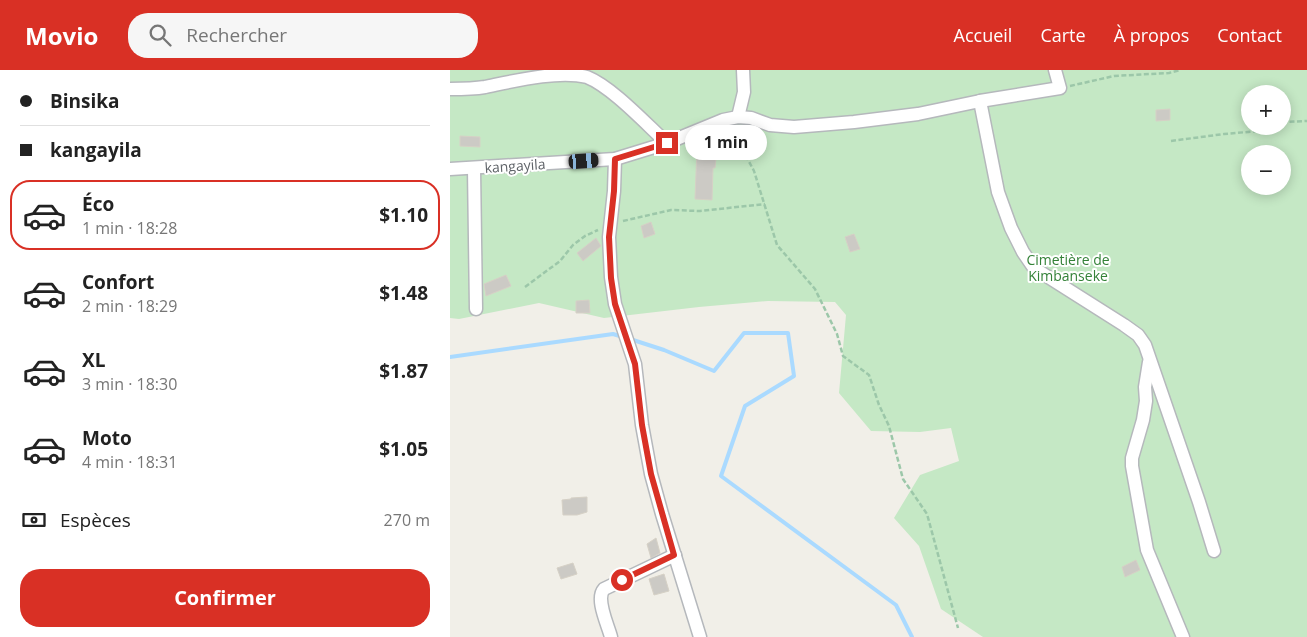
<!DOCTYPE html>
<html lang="fr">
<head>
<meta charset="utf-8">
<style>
	:root { --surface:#fff; --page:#f6f6f6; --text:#222; --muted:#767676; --line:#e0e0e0; --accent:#d93025 }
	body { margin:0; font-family:"Open Sans",sans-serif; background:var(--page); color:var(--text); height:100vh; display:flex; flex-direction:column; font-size:19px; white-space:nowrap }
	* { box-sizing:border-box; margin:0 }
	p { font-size:16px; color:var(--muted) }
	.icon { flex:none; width:28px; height:28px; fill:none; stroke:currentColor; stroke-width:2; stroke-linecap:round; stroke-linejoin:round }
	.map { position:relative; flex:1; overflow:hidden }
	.details { display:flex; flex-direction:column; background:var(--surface); width:450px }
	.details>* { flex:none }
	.banner { display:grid; align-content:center; height:110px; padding:0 20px; background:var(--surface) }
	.fabs { position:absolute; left:791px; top:15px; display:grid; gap:10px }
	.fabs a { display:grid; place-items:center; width:50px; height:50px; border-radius:50%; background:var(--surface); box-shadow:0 2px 12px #0003; font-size:25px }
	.end { position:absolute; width:22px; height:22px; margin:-11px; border:6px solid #d93025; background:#fff; box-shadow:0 0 0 2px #fff }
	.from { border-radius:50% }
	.bubble { position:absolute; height:35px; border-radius:18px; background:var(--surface); box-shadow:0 2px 12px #0003; font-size:16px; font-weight:700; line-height:35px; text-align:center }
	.car { position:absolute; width:15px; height:30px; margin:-15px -8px; border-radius:6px; box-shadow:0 0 4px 1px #0007; background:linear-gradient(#222 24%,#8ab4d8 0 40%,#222 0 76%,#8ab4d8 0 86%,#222 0) }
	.banner b { display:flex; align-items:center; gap:18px; height:48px; font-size:19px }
	.banner b+b { border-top:1px solid var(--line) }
	.banner i { width:12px; height:12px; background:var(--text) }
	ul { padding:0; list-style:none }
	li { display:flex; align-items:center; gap:15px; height:70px; margin:0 10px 8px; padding:0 10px; border:2px solid transparent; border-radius:20px }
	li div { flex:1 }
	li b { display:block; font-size:19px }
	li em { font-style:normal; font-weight:700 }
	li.selected { border-color:var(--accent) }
	li>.icon { width:45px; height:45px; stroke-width:1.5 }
	.pay { display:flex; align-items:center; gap:12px; height:55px; padding:0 20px; font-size:19px }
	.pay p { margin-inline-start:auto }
	.primary-button { display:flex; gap:10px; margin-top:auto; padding:10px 20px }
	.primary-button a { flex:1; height:58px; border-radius:20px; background:var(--accent); color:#fff; font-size:20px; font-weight:700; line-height:58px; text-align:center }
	header { display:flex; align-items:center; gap:30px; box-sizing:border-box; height:70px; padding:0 25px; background:var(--accent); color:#fff }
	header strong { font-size:24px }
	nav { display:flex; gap:28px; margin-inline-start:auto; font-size:18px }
	.search { width:350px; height:45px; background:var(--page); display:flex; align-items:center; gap:12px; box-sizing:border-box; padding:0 18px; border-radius:20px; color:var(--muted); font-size:19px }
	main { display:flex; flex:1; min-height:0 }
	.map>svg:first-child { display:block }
</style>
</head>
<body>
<header>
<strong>Movio</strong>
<div class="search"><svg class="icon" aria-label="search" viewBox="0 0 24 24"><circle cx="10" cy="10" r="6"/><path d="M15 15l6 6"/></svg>Rechercher</div>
<nav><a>Accueil</a><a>Carte</a><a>À propos</a><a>Contact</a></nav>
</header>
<main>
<section class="details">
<div class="banner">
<b><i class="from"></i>Binsika</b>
<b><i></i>kangayila</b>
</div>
<ul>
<li class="selected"><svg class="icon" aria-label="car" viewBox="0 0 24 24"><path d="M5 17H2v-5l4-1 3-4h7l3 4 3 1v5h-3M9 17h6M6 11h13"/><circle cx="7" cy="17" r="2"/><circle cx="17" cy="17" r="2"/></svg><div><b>Éco</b><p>1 min · 18:28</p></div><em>$1.10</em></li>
<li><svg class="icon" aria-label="car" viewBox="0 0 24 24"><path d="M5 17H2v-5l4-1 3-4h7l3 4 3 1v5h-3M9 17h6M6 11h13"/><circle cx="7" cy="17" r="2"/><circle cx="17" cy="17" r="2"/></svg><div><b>Confort</b><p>2 min · 18:29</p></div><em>$1.48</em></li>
<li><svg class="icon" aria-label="car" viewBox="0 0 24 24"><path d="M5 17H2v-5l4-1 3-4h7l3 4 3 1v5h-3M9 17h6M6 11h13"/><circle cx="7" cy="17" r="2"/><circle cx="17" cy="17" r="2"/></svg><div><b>XL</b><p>3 min · 18:30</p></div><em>$1.87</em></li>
<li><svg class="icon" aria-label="car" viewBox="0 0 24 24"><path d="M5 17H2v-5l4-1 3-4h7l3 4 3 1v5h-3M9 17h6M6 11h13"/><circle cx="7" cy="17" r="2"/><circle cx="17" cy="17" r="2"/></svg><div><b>Moto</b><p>4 min · 18:31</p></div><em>$1.05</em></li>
</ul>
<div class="pay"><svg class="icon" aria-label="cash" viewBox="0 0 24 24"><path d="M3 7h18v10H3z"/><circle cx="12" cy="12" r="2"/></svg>Espèces<p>270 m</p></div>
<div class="primary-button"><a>Confirmer</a></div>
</section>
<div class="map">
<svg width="857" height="567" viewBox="0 0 857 567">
	<rect width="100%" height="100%" fill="#f1efe8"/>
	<!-- green -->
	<path fill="#c5e8c5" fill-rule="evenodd" d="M 0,0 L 857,0 L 857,567 L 533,567 L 491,539 L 469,476 L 444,448 L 470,405 L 509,391 L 501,358 L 470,362 L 421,361 L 389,323 L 396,245 L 385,232 L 318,231 L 249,237 L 154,248 L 89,233 L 9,249 L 0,248 ZM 800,24 L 832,24 L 832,56 L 800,56 ZM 800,84 L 832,84 L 832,116 L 800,116 Z"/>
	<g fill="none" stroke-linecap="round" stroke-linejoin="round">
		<!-- stream -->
		<g stroke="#aadaff" stroke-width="4">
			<polyline points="180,269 214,280 264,301 294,263 338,263 344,306 295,336 271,406 446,535 462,567"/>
			<polyline points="0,287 163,264 173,267"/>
		</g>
	</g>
	<!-- building -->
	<g fill="#cccac5" stroke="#d6d1c6">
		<polygon points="720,39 720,50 706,51 706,40"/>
		<polygon points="10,66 30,67 30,77 10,76"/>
		<polygon points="247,77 267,79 265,98 263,98 262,130 245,129"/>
		<polygon points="201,152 205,164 194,168 191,156"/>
		<polygon points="404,164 410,179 400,182 395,167"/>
		<polygon points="146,168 151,176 133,191 127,183"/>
		<polygon points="56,205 61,216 36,226 34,214"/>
		<polygon points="139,230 140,243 126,243 126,231"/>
		<polygon points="137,427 137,442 127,445 113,445 112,430 121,429 121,428"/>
		<polygon points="206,468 210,483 201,488 197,474"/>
		<polygon points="686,490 690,500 675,507 672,497"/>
		<polygon points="123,493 127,504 111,509 107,498"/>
		<polygon points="214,504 219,521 204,525 199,509"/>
	</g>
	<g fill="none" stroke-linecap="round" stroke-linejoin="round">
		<!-- street casing -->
		<g stroke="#b5b8bc" stroke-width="15">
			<g id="street">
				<path d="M 0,19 C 11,19 23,19 35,17 C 64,11 108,0 137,7 C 162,17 196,54 217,73"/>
				<polyline points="530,31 548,122 561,158 573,182 584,198 674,255 688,265 695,275 749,432 764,481"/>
				<polyline points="288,47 294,22 293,0"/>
				<polyline points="165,89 164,121 159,167 161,207 165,234 185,294 192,355 201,404 212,444 250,567"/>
				<polyline points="0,99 165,89 217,73 273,50 288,47 301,48 320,55 344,57 404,52 468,44 530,31 610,18 605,0"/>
				<polyline points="24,99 26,239"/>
				<polyline points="699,292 695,317 696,331 693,350 682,388 682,396 697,480 733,567"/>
				<path d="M 161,567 C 158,555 145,529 154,519 L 225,485"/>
			</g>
		</g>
		<!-- path -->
		<g stroke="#9cc7a9" stroke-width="2.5" stroke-dasharray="5 2.5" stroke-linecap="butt">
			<polyline points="620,16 664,6 719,3 730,0"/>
			<polyline points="832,52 857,51"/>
			<polyline points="280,60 288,71 304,101 327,175 365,219 387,264 393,286 419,305 429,335 439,356 453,409 477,444 508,558"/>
			<polyline points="721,71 774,64 809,61 818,56"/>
			<polyline points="173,151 221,140 250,141 315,134"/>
			<polyline points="75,217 110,191 123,175 135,166 148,160"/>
		</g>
		<!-- street -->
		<use href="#street" stroke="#fff" stroke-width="12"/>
	</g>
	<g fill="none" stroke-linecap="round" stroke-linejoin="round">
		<!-- route -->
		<polyline stroke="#d93025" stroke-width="6" points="172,510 224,485 201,404 192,355 185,294 165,234 161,208 159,167 164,121 165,89 217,73"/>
	</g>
	<g text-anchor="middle" stroke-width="4" stroke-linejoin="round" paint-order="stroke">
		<!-- street labels -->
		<g font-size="14" fill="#5f6368" stroke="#fff">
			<text transform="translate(65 96) rotate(-4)" y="5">kangayila</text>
		</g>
		<!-- park labels -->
		<g font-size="14" fill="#348238" stroke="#fff">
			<text x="618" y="195">Cimetière de<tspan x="618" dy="16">Kimbanseke</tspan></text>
		</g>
	</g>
</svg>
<div class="fabs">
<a>+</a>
<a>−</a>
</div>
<i class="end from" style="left:172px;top:510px"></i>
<i class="end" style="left:217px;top:73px"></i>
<div class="bubble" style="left:235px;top:55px;width:82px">1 min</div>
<i class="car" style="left:134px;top:91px;rotate:86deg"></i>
</div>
</main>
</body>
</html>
